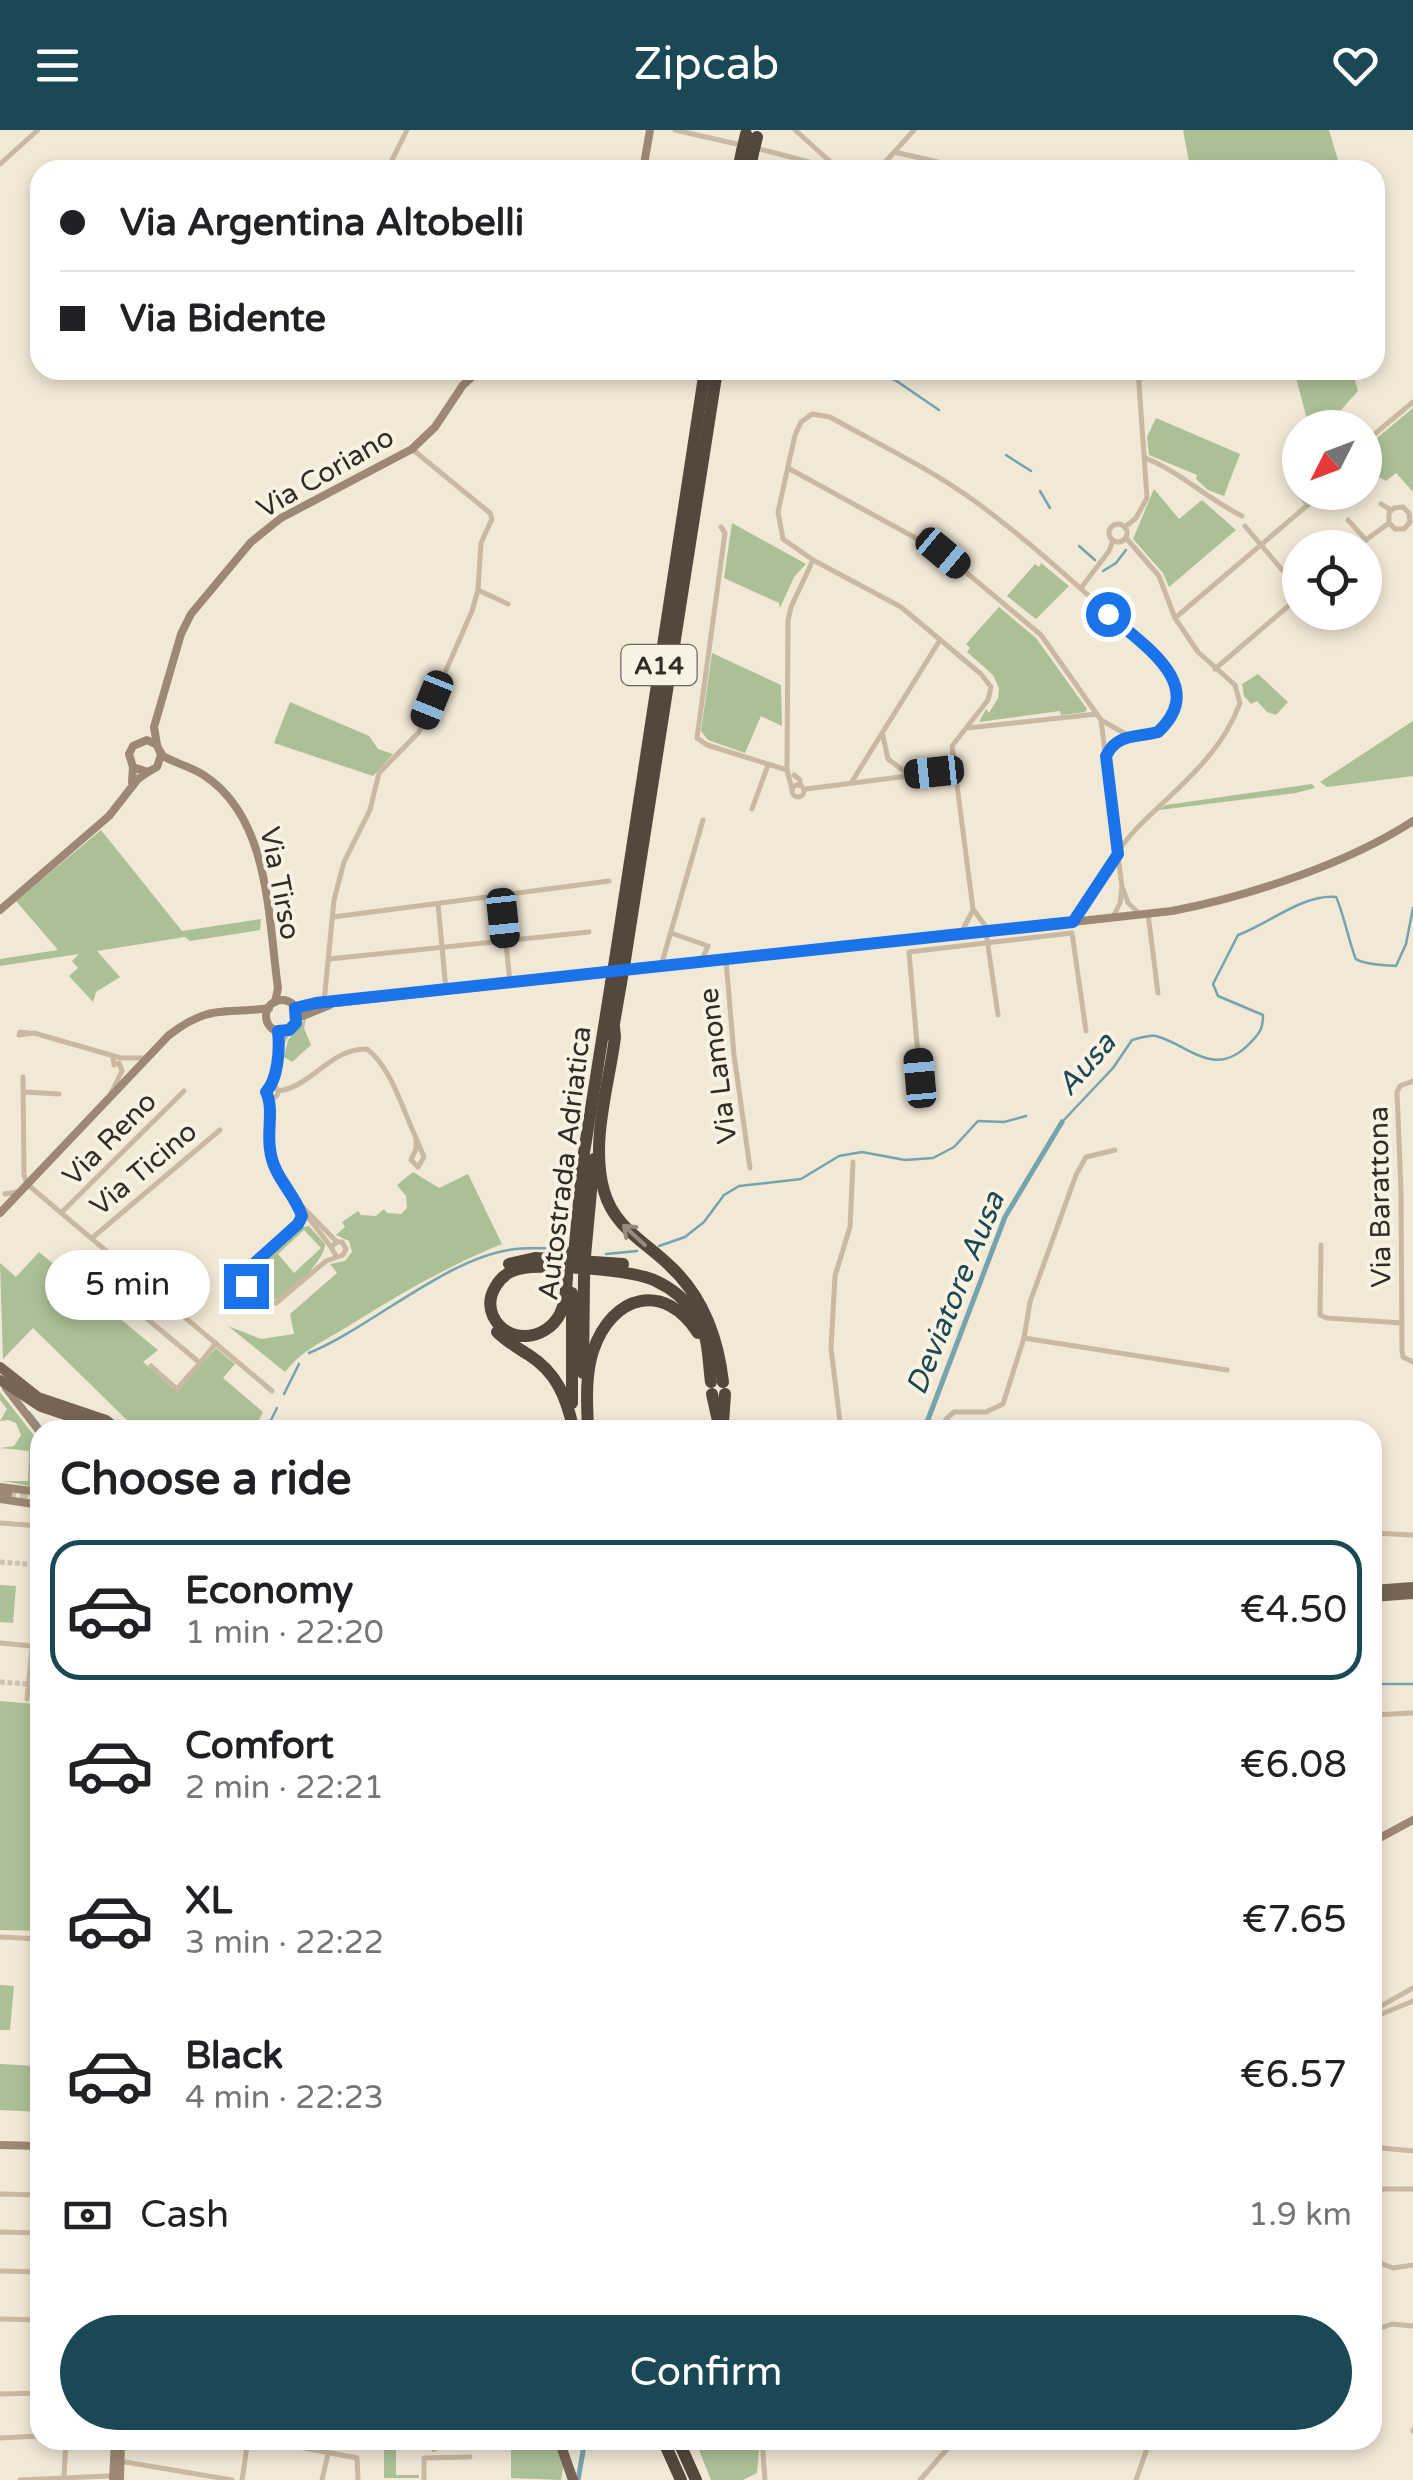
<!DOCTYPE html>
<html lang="en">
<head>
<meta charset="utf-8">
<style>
	:root { --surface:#fff; --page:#f6f6f6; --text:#202124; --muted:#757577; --line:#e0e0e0; --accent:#1a4855 }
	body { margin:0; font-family:"Varela Round",sans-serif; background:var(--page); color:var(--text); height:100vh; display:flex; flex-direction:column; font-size:38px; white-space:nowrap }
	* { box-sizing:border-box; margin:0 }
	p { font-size:32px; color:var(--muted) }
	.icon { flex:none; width:55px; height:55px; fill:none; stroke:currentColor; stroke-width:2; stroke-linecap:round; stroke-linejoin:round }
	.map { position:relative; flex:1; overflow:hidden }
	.details { position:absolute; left:30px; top:1290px; width:1352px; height:1030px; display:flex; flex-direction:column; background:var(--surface); border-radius:30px; box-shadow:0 5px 15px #0003 }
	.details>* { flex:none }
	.hud { position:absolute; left:30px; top:30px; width:1355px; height:220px; border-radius:30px; box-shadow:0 5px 15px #0003; display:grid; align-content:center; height:220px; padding:0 30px; background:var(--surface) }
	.needle { width:65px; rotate:228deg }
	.buttons { position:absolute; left:1282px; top:280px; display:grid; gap:20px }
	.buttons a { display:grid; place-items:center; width:100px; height:100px; border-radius:50%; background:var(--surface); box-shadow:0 5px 15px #0003; font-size:50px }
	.end { position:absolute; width:45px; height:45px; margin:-22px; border:12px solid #1a73e8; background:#fff; box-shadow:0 0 0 5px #fff }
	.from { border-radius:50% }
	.bubble { position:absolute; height:70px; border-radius:35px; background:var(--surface); box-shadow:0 5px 15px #0003; font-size:32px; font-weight:600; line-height:70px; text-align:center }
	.car { position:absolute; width:30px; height:60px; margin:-30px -15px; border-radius:12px; box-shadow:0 0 8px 2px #0007; background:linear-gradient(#222 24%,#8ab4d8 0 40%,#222 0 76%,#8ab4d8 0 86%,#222 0) }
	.hud b { display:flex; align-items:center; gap:35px; height:95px; font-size:38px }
	.hud b+b { border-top:2px solid var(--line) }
	.hud i { width:25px; height:25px; background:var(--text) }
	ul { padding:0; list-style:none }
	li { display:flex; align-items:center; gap:30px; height:140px; margin:0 20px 15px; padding:0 10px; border:5px solid transparent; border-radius:30px }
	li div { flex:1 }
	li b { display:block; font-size:38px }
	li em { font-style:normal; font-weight:600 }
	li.on { border-color:var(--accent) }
	li>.icon { width:90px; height:90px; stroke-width:1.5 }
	h2 { padding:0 30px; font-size:45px; line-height:120px }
	.pay { display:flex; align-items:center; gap:25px; height:110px; padding:0 30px; font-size:38px }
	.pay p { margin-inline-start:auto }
	.primary-button { display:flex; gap:20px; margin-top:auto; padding:20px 30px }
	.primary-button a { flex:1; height:115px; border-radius:60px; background:var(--accent); color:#fff; font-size:40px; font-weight:600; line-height:115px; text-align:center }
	header { display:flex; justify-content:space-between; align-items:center; height:130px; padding:0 30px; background:var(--accent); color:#fff; font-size:45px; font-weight:600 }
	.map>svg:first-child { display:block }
</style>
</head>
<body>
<header><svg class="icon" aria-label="menu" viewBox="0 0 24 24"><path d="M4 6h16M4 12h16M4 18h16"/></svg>Zipcab<svg class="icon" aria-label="heart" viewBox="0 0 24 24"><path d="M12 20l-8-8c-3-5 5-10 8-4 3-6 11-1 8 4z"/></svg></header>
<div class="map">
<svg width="1413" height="2350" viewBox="0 0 1413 2350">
	<rect width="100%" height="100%" fill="#f1e8d6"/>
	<!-- green -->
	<g fill="#acc096" fill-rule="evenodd">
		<polygon points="1183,0 1329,0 1341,40 1183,40 1190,37"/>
		<polygon points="1294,240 1352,240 1358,261 1326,297 1309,297"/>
		<polygon points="1413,278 1413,362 1396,343 1386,351 1377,346 1365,333 1365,318"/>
		<polygon points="1156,288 1240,324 1224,366 1208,360 1196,349 1197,345 1149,325 1147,307"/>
		<polygon points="1154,359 1179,389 1202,370 1236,400 1169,457 1163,443 1133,409"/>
		<polygon points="732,393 806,434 794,447 780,478 779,473 724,448"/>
		<polygon points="1041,433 1069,456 1036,489 1007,466 1035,434 1039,437"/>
		<polygon points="999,477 1036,508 1087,579 1085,582 1061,585 1060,581 979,592 986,579 989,583 998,568 999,558 993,545 967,522 970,518 966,514"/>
		<polygon points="712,523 781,555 782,596 761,586 745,623 708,610 701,601"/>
		<polygon points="1258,544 1288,572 1276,585 1267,582 1257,571 1251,574 1244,566 1242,554"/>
		<polygon points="290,572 369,606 378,619 393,624 373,646 274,613"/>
		<polygon points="1413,591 1413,646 1327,657 1320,652"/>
		<polygon points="1312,654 1315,658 1296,663 1159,680 1166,675"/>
		<polygon points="101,700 182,801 261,789 260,800 190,811 185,807 97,821 120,847 96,862 93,872 69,846 78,838 72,831 79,824 0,836 0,829 58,820 16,771"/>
		<polygon points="306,888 304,898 311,915 292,932 284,927 288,910"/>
		<path d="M 413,1042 L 439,1058 L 468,1044 L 502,1114 C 450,1135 403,1162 355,1192 C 328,1210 306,1216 285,1242 L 228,1196 L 261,1209 L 294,1204 L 290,1184 L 337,1143 L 330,1134 L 345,1131 L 352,1122 L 349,1111 L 336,1105 L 345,1097 L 342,1092 L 358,1081 L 361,1085 L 376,1086 L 384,1079 L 387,1083 L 401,1084 L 407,1078 L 406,1066 L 397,1055 Z"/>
		<path d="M 309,1096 L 325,1114 C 326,1128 289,1168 272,1170 C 264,1172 262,1169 256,1166 L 249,1150 L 253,1139 L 303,1097 ZM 304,1100 L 321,1118 L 294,1143 L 278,1124 Z"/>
		<polygon points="39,1122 158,1220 143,1232 177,1262 216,1218 235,1234 223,1248 263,1282 254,1300 137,1300 33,1198 3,1229 0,1133 16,1147"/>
		<polygon points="0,1262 40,1313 40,1358 3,1351 28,1351 29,1321 0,1318 14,1316 21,1305 16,1293 8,1290 0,1291 7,1279 0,1270"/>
		<polygon points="0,1455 16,1456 13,1493 0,1492"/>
		<polygon points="37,1565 40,1565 40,1801 0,1800 0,1571 35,1574"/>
		<polygon points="0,1855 14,1856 10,1900 0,1900"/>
		<polygon points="0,1934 38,1936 40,1982 0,1980"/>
		<polygon points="384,2310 437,2310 437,2321 432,2322 431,2316 396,2316 396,2345 419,2345 419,2348 384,2348"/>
		<polygon points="511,2310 555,2310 564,2333 561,2350 511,2348"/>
		<polygon points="695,2310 760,2310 757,2343 743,2350 711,2350"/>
	</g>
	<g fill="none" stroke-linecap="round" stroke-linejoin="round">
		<!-- stream -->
		<g stroke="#75a3ae" stroke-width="2.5">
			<polyline points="876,244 895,250 939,280"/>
			<polyline points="1006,325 1031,341"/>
			<polyline points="1040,361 1050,378"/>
			<polyline points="1079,416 1095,430"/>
			<polyline points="1103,441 1116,433 1126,420"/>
			<path d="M 1062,992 L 1113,938 L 1132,910 C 1139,908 1149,905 1156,906 C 1190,915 1215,951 1251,912 C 1260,903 1263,898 1263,885 L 1218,866 L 1213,854 L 1238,805 C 1270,793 1303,764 1336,767 C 1342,778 1353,826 1356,829 C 1364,835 1385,835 1396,836 L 1406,814 L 1413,778"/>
			<polyline points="659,1116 685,1107 704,1092 724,1065 739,1056 801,1049 839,1026 862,1022 905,1030 933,1028 954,1017 978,991 1004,992 1026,986"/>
			<polyline points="606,1124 637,1121"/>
			<path d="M 309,1223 C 372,1197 449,1126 515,1119 C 527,1118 541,1118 553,1118"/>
			<polyline points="284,1264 299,1234"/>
			<polyline points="29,1282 43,1300"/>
			<polyline points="266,1300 277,1278"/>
			<polyline points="1372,1554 1413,1554"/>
		</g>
		<!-- canal -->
		<g stroke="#75a3ae" stroke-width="5">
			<polyline points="924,1300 1005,1087 1062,992"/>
			<polyline points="578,2350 585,2310"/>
		</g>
		<!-- street-tunnel -->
		<g stroke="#cbc2b3" stroke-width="5" stroke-dasharray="5 2.5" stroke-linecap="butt">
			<polyline points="0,1432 40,1435"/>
			<polyline points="0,1552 28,1554"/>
		</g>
		<!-- secondary-tunnel -->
		<polyline stroke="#cbc2b3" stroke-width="8" stroke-dasharray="8 4" stroke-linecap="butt" points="8,1364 40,1370"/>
		<!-- street -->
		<g stroke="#c9b9a2" stroke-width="5">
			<polyline points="675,0 741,15"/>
			<polyline points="795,0 835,36"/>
			<polyline points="756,18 840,40"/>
			<polyline points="894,22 973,40"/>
			<polyline points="0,34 38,0"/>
			<polyline points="387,40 407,0"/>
			<polyline points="878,40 914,0"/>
			<polyline points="1146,40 1150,35"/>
			<polyline points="1365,312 1413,272"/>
			<path d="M 1145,328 C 1181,342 1207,369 1242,386"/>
			<polyline points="788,338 943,423 1041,505 1101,590 1122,757 1120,773 1112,789"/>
			<polyline points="1293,357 1308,375"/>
			<polyline points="1381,374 1391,380"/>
			<polyline points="1348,390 1366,410 1357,418"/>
			<circle cx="1118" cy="403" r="9"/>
			<polyline points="1245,396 1300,461"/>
			<polyline points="721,397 725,403 697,608 707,615 787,640"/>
			<polyline points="1125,397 1136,388 1147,368 1138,240"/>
			<polyline points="1366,410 1389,393 1389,383 1394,378 1403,377 1409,383 1410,392 1404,399 1395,399 1389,393"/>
			<polyline points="1081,458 1109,421 1113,410"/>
			<polyline points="478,460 508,474"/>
			<polyline points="1318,482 1327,494"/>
			<polyline points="1175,488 1323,362"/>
			<polyline points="1215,539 1300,466"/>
			<polyline points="968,598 1097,584"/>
			<polyline points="883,606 888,629 908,644"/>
			<polyline points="1107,624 1114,614 1126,605"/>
			<polyline points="794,645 800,650 800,655"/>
			<polyline points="851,653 940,510"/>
			<circle cx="798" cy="661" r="6"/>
			<polyline points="792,659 787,640 788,491 791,477 813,430"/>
			<polyline points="806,659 955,640"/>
			<polyline points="752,679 768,635"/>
			<polyline points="1123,759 1128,773 1139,783"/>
			<polyline points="501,766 510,852"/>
			<polyline points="438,774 446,860"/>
			<polyline points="1148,784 1158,863"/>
			<polyline points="333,787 609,751"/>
			<path d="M 1073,792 C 1085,765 1122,712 1144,691 C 1180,656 1222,623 1240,573 L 1235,555 L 1198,522 L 1175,488 L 1159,446 L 1126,408"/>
			<path d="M 989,801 L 973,779 L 952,616 L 988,570 L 991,557 L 981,544 L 901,477 L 813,430 L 783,409 L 778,382 L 795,305 L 801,292 L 812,284 L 830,287 C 878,314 931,339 976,372 C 1029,411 1079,457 1128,501 C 1144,516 1165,531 1174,552 C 1188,584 1160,604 1131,607 L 1101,590"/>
			<polyline points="986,802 998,885"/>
			<polyline points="671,803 708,816 701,832"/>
			<polyline points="961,803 972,782"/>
			<polyline points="329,829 589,802"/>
			<polyline points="726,830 734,925 750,1038"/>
			<polyline points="661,836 703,690"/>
			<polyline points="324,872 334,770 344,732 370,680 379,643 419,602 472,481 478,460 481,413 492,389 490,383 412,319"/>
			<polyline points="28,903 20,902 19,905 34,903 121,928 144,928"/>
			<polyline points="281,915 289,900"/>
			<polyline points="23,947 24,1045 27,1054"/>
			<polyline points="920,948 909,822 1072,803 1086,901"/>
			<polyline points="1413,951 1400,956 1397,962 1401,1060 1402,1221 1403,1227 1413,1232"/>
			<circle cx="272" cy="962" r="6"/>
			<polyline points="272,956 279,917 278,901"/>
			<path d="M 278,961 C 312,957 330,918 367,919 C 391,937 403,980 416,1008"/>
			<polyline points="25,962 59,964"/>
			<polyline points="111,963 122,941 119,933 114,935 113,928"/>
			<path d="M 270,968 C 269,1005 267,1033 290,1064"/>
			<polygon points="416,1008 424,1027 418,1037 411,1030 416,1019"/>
			<polyline points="27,1054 272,1261"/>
			<polyline points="5,1064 17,1062"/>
			<path d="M 301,1080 L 303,1086 L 298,1094 C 278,1113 223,1145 259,1172 L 276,1173 L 326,1131 L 343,1125 L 346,1119 L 342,1112 L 337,1112 L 331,1117 L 336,1126"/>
			<polyline points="62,1082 184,961"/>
			<polyline points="92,1108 220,1000"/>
			<polyline points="1321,1115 1320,1185 1327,1188 1402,1193"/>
			<polyline points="331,1117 290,1064 337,1112"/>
			<polyline points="80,1152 90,1141 200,1233 216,1213"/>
			<polyline points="1024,1208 1227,1240"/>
			<polyline points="151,1236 177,1259 200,1233"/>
			<polyline points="841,1300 831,1218 835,1146 850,1097 853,1032"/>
			<polyline points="942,1300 946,1289 954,1282 986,1282 1003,1274 1024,1208 1030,1172 1076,1045 1086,1027 1115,1020"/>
			<polyline points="0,1393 40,1396"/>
			<polyline points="1372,1403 1413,1405"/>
			<polyline points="0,1513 32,1516"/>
			<polyline points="27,1569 40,1439"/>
			<polyline points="1372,1585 1413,1583"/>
			<polyline points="0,1807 40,1809"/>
			<polyline points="1372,1881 1413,1858"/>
			<polyline points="1372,1888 1413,1871"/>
			<polyline points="1372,2017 1413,2021"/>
			<polyline points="1372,2059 1413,2059"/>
			<polyline points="0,2064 40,2065"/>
			<polyline points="0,2102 40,2103"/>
			<polyline points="1372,2130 1393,2138 1413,2135"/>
			<polyline points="0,2141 40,2142"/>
			<polyline points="0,2189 40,2190"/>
			<polyline points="1372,2201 1392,2194 1413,2196"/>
			<polyline points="0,2264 40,2263"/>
			<polyline points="1413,2301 1413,2300"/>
			<polyline points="0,2308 40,2306"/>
			<polyline points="262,2310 357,2328 358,2350"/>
			<polyline points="762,2310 765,2350"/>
			<polyline points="125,2332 232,2350"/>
			<polyline points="64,2347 66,2310"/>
			<polyline points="20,2350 108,2346"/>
			<polyline points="242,2350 248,2310"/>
			<polyline points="322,2350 328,2324"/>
			<polyline points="424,2350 424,2328 470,2327"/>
			<polyline points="920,2350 955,2310"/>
			<polyline points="1136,2350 1150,2310"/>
		</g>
		<!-- secondary -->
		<g stroke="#9c8874" stroke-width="8">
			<polyline points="643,40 650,0"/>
			<polyline points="157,615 154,597 181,504 191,484 251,412 281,388 412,319 435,297 463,255 480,240"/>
			<path d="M 160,621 L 163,626 C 177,634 192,637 205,646 C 270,689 268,788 278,858 L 275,872"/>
			<polyline points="132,652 133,637 129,624 133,616 147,610 157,615 161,625 157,637 148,642 133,637"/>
			<polyline points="0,780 109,686 138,649 148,642"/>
			<circle cx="282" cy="886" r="16"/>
			<path d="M 295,878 L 316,873 L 335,873 L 1172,781 C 1249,766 1347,734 1413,691"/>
			<polyline points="298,888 330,875"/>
			<path d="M 0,1083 L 169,905 C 212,873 222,885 269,878"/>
			<polyline points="6,1258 40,1302"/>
			<polyline points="0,1357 40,1362"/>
			<polyline points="0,1363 8,1364"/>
			<polyline points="0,1369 40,1375"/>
			<polyline points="1372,1712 1413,1690"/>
			<polyline points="0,2015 40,2016"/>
			<polyline points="113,2350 115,2310"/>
			<polyline points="120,2350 121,2310"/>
		</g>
		<!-- primary -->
		<g stroke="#766555" stroke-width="10">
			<polyline points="0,1237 38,1267 106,1290 120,1300"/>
			<polyline points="0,1250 41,1277 110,1300"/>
			<polyline points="1372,1460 1413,1457"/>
			<polyline points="1372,1467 1413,1464"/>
			<polyline points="559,2310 573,2350"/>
		</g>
		<!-- highway -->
		<g stroke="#54473c" stroke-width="12">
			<polyline points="738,40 742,21"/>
			<polyline points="750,40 753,23"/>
			<polyline points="615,830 705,240"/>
			<polyline points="625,830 717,240"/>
			<path d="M 614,897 L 615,907 C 609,955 590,1013 604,1061 C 614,1097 644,1111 669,1135 C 703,1166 718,1208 723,1252"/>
			<polyline points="612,905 621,853"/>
			<polyline points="574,1125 583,1029 611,853"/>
			<polyline points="585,1126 594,1029"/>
			<polyline points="509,1134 535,1128 623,1134"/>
			<path d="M 567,1147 C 566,1160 566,1172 560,1184 C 546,1211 507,1215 493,1186 C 484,1166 500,1143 519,1139 C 544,1133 634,1140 656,1151 C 673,1159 686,1170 696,1185 C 709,1204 708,1230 711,1252"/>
			<polyline points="572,1163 572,1273"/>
			<path d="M 497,1202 C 507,1212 518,1218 529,1225 C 557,1243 566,1267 573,1297"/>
			<polyline points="583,1243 584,1149"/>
			<polyline points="712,1264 720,1300"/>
			<polyline points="723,1293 725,1264"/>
			<path d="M 588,1300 C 587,1274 585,1246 593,1221 C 612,1164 665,1151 698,1203"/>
			<polyline points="663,2310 681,2350"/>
			<polyline points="678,2310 696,2350"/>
		</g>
		<!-- highway-bridge -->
		<g stroke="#54473c" stroke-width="12">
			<polyline points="742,21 746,4"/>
			<polyline points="753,23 757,7"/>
			<polyline points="611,853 615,830"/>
			<polyline points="621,853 625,830"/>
			<polyline points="567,1147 568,1123"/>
			<polyline points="584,1149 585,1126"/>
		</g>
	</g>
	<!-- one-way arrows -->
	<defs><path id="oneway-shaft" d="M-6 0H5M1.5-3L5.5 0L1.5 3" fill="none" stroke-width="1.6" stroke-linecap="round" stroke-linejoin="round" transform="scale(2.5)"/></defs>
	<use stroke="#968b7e" href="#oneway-shaft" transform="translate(634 1105) rotate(-137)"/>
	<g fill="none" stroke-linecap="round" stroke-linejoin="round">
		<!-- route -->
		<path stroke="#1a73e8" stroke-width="12" d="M 246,1156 L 249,1138 L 298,1094 L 302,1086 C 294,1062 273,1047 270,1019 C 267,1001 274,977 266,962 C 278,949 280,920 278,901 L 289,900 L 296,893 L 295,878 L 316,873 L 1073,792 L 1118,724 L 1106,626 C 1117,603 1136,608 1158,602 C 1209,555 1143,515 1108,484"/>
	</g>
	<g text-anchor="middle" stroke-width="8" stroke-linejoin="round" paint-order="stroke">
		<!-- shield labels -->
		<rect fill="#f9f2e2" stroke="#6e675e" stroke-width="2.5" x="621.5" y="515" width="75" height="40" rx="8"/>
		<g font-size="25" font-weight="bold" fill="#332b25">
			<text x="659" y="544">A14</text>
		</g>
		<!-- street labels -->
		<g font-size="28" fill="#332b25" stroke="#f9f2e2">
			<text transform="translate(325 342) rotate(-30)" y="10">Via Coriano</text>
			<text transform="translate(281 753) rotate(79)" y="10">Via Tirso</text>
			<text transform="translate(717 936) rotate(-97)" y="10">Via Lamone</text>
			<text transform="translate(109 1008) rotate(-45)" y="10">Via Reno</text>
			<text transform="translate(564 1033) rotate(-83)" y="10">Autostrada Adriatica</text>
			<text transform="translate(143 1038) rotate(-40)" y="10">Via Ticino</text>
			<text transform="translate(1379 1067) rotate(-91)" y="10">Via Barattona</text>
		</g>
		<!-- water labels -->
		<g font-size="30" font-style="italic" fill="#1a4855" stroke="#f9f2e2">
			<text transform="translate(1086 934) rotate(-49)" y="10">Ausa</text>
			<text transform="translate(955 1163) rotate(-68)" y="10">Deviatore Ausa</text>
		</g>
	</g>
</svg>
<div class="buttons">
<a><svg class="needle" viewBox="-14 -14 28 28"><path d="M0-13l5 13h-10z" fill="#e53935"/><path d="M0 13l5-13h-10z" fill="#757577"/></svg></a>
<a><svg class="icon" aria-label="locate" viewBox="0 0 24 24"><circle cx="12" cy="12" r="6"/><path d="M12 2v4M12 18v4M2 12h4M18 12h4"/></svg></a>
</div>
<i class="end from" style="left:1108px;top:484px"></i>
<i class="end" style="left:246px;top:1156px"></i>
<div class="bubble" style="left:45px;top:1120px;width:165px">5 min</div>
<i class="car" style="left:943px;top:423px;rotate:130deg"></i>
<i class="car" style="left:432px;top:570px;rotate:202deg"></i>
<i class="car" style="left:934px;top:642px;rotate:264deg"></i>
<i class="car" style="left:503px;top:788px;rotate:174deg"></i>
<i class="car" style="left:920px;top:948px;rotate:355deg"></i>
<div class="hud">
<b><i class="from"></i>Via Argentina Altobelli</b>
<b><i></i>Via Bidente</b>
</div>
<section class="details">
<h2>Choose a ride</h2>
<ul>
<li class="on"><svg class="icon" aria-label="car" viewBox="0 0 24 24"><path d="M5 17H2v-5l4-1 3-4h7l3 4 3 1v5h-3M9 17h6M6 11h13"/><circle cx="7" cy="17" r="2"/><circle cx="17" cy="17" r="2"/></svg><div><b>Economy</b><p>1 min · 22:20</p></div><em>€4.50</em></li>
<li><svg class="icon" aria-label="car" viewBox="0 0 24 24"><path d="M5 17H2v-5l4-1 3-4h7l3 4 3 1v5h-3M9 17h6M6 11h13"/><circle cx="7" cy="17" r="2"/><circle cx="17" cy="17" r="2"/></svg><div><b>Comfort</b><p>2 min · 22:21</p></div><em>€6.08</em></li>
<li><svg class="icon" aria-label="car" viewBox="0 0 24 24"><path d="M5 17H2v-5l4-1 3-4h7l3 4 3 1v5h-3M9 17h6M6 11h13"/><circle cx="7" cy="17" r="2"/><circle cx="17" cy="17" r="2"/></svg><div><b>XL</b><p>3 min · 22:22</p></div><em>€7.65</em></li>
<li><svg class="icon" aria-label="car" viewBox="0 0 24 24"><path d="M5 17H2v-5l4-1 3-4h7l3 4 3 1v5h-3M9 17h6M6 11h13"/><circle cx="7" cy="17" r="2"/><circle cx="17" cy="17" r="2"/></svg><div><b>Black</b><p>4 min · 22:23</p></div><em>€6.57</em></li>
</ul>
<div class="pay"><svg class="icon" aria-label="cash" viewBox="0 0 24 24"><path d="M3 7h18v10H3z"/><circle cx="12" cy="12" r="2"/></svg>Cash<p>1.9 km</p></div>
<div class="primary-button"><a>Confirm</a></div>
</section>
</div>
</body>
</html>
